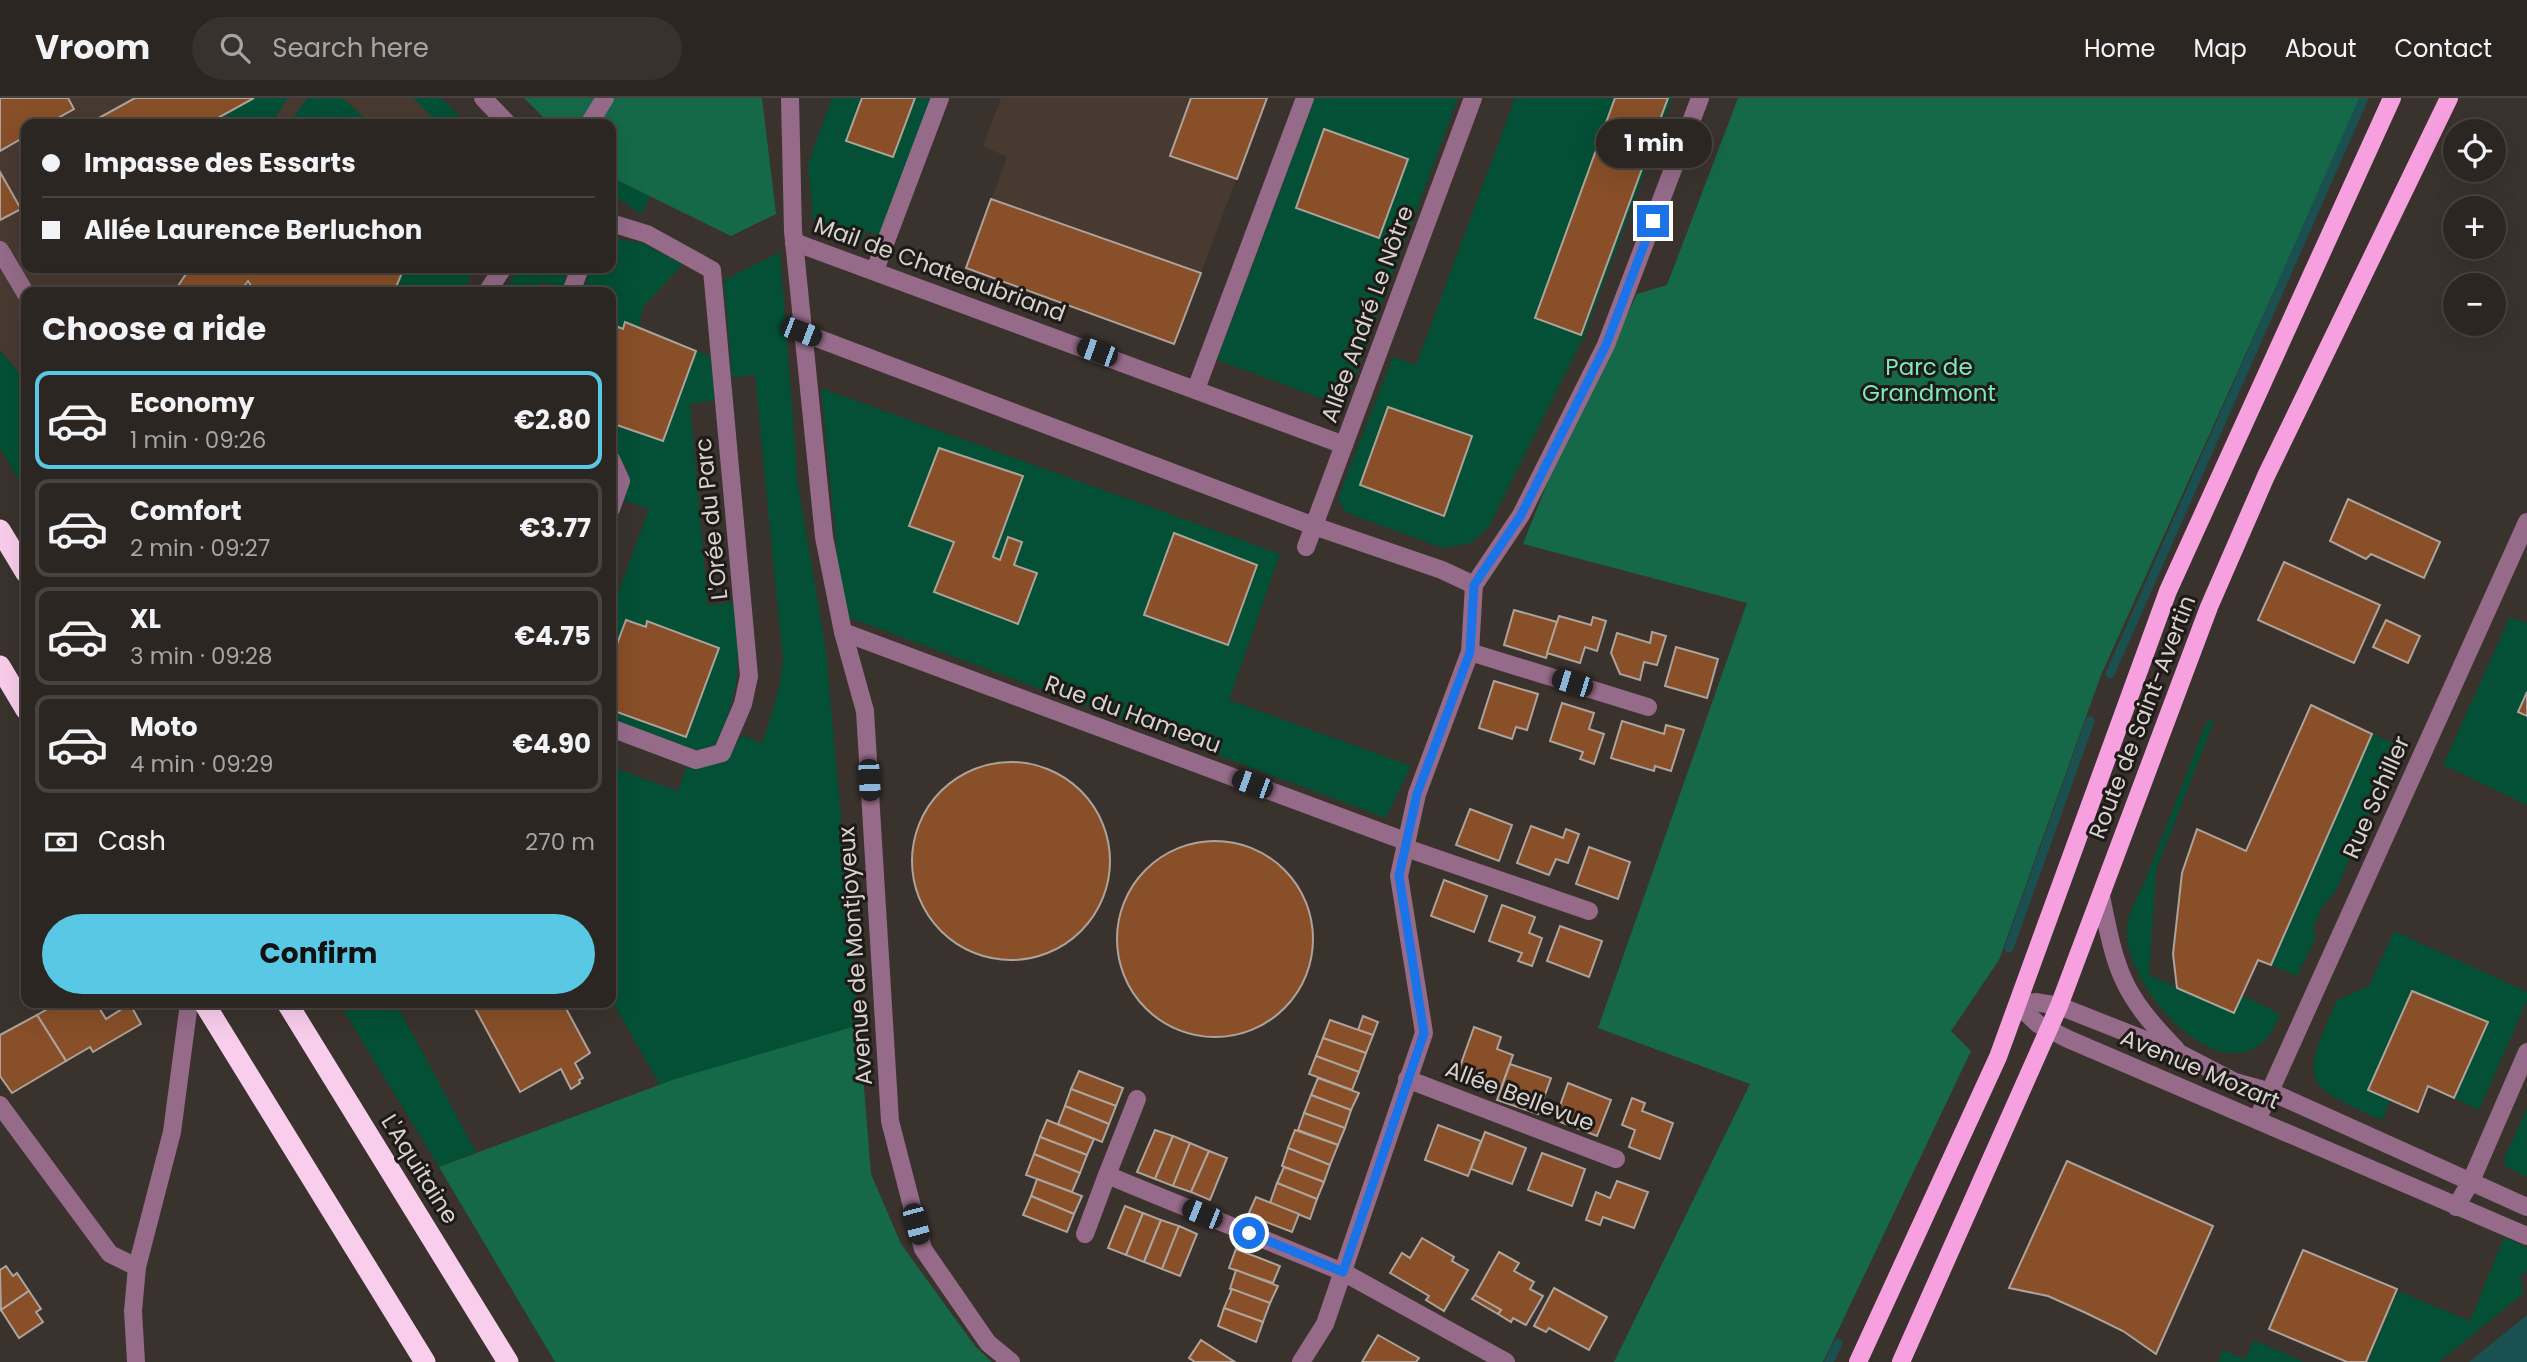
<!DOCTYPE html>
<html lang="en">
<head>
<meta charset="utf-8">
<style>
	:root { --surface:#2c2622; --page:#38322f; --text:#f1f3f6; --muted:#a6a5a5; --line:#484340; --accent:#59c8e4 }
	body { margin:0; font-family:Poppins,sans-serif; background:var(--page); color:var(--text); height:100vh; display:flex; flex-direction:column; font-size:26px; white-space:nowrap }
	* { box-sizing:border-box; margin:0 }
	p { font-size:23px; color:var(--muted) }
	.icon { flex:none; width:38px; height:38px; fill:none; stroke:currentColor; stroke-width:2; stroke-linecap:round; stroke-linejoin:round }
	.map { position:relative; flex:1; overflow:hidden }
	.drawer { position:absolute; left:21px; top:189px; width:595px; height:721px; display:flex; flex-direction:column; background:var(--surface); border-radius:14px; box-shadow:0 7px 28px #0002,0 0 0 2px var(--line) }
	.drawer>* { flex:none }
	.top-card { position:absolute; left:21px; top:21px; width:595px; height:154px; border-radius:14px; box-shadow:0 7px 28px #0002,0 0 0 2px var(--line); display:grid; align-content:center; height:154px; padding:0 21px; background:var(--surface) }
	.tools { position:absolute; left:2443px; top:21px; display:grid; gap:14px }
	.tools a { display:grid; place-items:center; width:63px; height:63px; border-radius:50%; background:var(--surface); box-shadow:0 7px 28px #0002,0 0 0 2px var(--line); font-size:35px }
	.end { position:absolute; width:32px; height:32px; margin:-16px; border:9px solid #1a73e8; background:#fff; box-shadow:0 0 0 4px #fff }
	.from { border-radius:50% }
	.bubble { position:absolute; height:49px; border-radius:24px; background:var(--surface); box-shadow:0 7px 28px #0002,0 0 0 2px var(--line); font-size:23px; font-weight:700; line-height:49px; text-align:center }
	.car { position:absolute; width:21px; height:42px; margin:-21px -10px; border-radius:9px; box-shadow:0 0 5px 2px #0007; background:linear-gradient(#222 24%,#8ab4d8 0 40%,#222 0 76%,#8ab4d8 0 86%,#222 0) }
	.top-card b { display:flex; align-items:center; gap:24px; height:66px; font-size:26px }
	.top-card b+b { border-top:2px solid var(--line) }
	.top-card i { width:18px; height:18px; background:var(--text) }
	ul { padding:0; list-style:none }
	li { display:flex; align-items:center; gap:21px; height:98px; margin:0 14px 10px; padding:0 7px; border:4px solid var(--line); border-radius:14px }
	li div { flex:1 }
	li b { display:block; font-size:26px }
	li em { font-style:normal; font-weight:700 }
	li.active { border-color:var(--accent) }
	li>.icon { width:63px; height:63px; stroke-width:1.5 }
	h2 { padding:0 21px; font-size:32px; line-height:84px }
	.pay { display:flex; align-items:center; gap:18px; height:77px; padding:0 21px; font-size:26px }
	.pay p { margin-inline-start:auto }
	.primary-button { display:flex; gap:14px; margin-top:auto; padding:14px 21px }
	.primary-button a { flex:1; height:80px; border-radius:42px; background:var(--accent); color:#111; font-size:28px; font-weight:700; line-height:80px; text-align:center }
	header { display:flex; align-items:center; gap:42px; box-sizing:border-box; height:98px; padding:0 35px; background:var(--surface); border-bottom:2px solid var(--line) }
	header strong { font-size:33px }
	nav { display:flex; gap:38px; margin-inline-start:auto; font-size:24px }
	.search { width:490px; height:63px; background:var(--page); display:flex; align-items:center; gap:18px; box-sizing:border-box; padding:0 24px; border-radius:38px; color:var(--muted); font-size:26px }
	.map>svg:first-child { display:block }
</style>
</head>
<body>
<header>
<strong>Vroom</strong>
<div class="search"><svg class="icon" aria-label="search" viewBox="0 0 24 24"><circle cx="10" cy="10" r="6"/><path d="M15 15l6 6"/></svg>Search here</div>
<nav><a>Home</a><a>Map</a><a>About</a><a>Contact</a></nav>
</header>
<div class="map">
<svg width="2527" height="1264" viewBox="0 0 2527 1264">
	<rect width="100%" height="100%" fill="#3a322d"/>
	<!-- built -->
	<g fill="#483a31">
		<polygon points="0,0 441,0 467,26 26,26 26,170 477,170 461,194 26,194 26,284 0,252"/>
		<polygon points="1001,0 1267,0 1174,246 966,170 1007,59 983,48"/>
	</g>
	<!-- green -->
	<g fill="#035036">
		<polygon points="254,0 288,0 271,26 220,26 217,21"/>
		<polygon points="307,0 343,0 362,18 356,26 289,26"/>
		<polygon points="413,0 441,0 467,26 439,26"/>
		<polygon points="832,0 931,0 880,138 866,133 860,145 826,134 813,122 808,66"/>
		<polygon points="1315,0 1458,0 1344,309 1217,262"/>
		<polygon points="1515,0 1672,0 1584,238 1488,430 1471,445 1443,450 1350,416 1344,412 1338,400 1393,259 1416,267"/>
		<polygon points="611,79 650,98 641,116 611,95"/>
		<path d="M 619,141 L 642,145 L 683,166 L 643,209 L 639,230 L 710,258 L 715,302 L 690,306 L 708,507 L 736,504 C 739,564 742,594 714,649 L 699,653 L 611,621 L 611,514 L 649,411 L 624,402 L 629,385 L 627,371 L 611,348 L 611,194 L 582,194 L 591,170 L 611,170 L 611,144 Z"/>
		<path d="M 780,154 L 798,388 L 826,552 L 859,927 L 660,987 L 611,901 L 611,861 L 615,859 L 611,850 L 611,669 L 678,693 L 687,668 L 695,671 L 729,661 L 741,637 L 762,645 C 772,617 780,592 783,563 L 755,277 L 732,279 L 724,182 Z"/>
		<polygon points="404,170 477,170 461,194 394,194"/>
		<polygon points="520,170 569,170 562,191 542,183 538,194 503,194"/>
		<polygon points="0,252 26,284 26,394 0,350"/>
		<polygon points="821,290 1280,456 1229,602 1411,668 1386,720 843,517"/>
		<polygon points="2510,519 2527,525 2527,594 2518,614 2527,618 2527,707 2443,667"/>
		<path d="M 2215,621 L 2156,772 L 2149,877 L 2234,915 L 2242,897 L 2280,916 C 2276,925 2272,936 2264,943 C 2213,992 2122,882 2127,830 C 2128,813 2142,792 2148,775 C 2168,725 2187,675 2206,625 Z"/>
		<polygon points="2372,636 2400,648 2335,794 2322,809 2313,830 2315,841 2297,878 2271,867"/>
		<path d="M 2394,833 L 2527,894 L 2527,903 L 2479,1012 L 2454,1000 L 2488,924 L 2413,893 L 2368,991 L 2390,1002 L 2382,1022 C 2299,985 2301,984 2337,902 L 2369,888 Z"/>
		<polygon points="339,905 396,905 476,1054 439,1069"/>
		<polygon points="2527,1009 2527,1079 2505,1068 2504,1062"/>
		<polygon points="2504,1139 2527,1150 2527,1174 2520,1177 2523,1196 2439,1264 2368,1264 2398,1193 2470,1223"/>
		<polygon points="2254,1242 2304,1264 2218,1264 2223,1252 2245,1261"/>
	</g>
	<!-- forest -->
	<g fill="#156949">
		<polygon points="524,0 762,0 776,116 731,138 611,79 611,26 550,26"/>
		<polygon points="1738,0 2361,0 2101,577 1999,862 1951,933 1971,953 1823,1264 1614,1264 1750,986 1598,930 1747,505 1523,446 1552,373 1637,196 1667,187"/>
		<polygon points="859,927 871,1076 901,1146 975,1248 992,1264 555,1264 439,1069 675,981"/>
	</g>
	<!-- water -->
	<polygon fill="#1a5050" points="2527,1217 2527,1264 2469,1264"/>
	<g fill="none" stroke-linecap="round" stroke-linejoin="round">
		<!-- stream -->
		<g stroke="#1a5050" stroke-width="9">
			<polyline points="2110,576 2364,0"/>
			<polyline points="2009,850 2090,623"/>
			<polyline points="1829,1264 1838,1245"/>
		</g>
	</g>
	<!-- building -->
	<g fill="#884f28" stroke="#ada39d" stroke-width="2">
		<polygon points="0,0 68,0 74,11 47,26 26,26 26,38 0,53"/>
		<polygon points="135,0 254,0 207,26 88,26"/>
		<polygon points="862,0 915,0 893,59 846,43"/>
		<polygon points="1191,0 1267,0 1237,81 1170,58"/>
		<polygon points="1615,0 1668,0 1581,237 1535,220"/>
		<polygon points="1324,31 1408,61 1379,140 1296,110"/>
		<polygon points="0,74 21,111 0,122"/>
		<polygon points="991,101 1201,175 1174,246 966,170"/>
		<polygon points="190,170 404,170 394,194 255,194 248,183 240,194 174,194"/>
		<polygon points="625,224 696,253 663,343 611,325 611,226 623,231"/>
		<polygon points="1388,309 1472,338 1444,418 1360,387"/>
		<polygon points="939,350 1023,378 993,459 1000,462 1008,439 1022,444 1014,467 1037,475 1018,526 934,494 954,444 909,428"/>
		<polygon points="2348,401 2440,444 2424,480 2371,456 2366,461 2330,443"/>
		<polygon points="1174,435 1257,467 1228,547 1144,517"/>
		<polygon points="2284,464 2380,507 2354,565 2258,522"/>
		<polygon points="1514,512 1557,524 1546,560 1504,547"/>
		<polygon points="1559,518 1591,527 1593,519 1606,523 1597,553 1585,549 1580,565 1547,555"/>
		<polygon points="626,522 646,529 647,523 719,550 686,639 614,613 616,606 611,605 611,562"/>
		<polygon points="2386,522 2420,538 2408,565 2373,549"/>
		<polygon points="1652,534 1666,538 1657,567 1644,564 1640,582 1620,576 1611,555 1617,535 1650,545"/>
		<polygon points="1676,549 1718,561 1707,600 1665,588"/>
		<polygon points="1494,583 1538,596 1527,632 1516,629 1512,641 1479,630"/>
		<polygon points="2527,594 2527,618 2518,614"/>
		<polygon points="1562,605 1594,615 1589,631 1604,636 1594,666 1580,661 1583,654 1550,643"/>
		<polygon points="2311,607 2372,636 2271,867 2258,862 2234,915 2177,890 2173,856 2182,775 2197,731 2246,753"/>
		<polygon points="1622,623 1664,636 1666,627 1684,632 1671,673 1655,668 1654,673 1611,660"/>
		<circle cx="1011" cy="763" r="99"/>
		<polygon points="1470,711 1512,727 1499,763 1456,747"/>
		<polygon points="1531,728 1563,740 1566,731 1579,736 1568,765 1556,761 1549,777 1517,765"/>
		<circle cx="1215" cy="841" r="98"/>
		<polygon points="1589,749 1630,764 1618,801 1576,786"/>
		<polygon points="1444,782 1487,798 1474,834 1431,818"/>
		<polygon points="1502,807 1535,819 1529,835 1542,840 1532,868 1518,863 1522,855 1489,843"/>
		<polygon points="1560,828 1602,843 1589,879 1547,863"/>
		<polygon points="2412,893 2488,924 2454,1000 2428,988 2418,1014 2368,992"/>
		<polygon points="58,905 96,905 106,921 130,906 141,926 93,954 90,949 66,963 37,917"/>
		<polygon points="472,905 563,905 590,955 575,965 583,980 579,982 580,985 571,991 561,971 520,994"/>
		<polygon points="37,917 66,963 12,995 0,978 0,937"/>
		<polygon points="1363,918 1378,924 1373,937 1358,932"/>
		<polygon points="1330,922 1373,937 1366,955 1323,940"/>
		<polygon points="1474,929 1501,939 1497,951 1513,957 1500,993 1457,977"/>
		<polygon points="1323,940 1366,955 1359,974 1316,958"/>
		<polygon points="1316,958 1359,974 1352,992 1309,976"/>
		<polygon points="1510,966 1551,980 1538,1016 1497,1002"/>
		<polygon points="1079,973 1123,990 1116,1008 1071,991"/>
		<polygon points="1318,980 1359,995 1351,1012 1311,997"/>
		<polygon points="1568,985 1611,1002 1597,1038 1555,1022"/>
		<polygon points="1071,991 1116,1008 1109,1026 1065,1008"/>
		<polygon points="1311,997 1351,1012 1345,1030 1304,1015"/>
		<polygon points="1632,1000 1645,1005 1642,1013 1673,1025 1660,1061 1629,1049 1635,1032 1622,1027"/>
		<polygon points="1065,1008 1109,1026 1102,1044 1058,1026"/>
		<polygon points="1304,1015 1345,1030 1338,1047 1298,1032"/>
		<polygon points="1047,1022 1094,1041 1087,1057 1040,1039"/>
		<polygon points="1438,1027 1481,1043 1468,1078 1425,1062"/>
		<polygon points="1155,1032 1173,1038 1155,1081 1137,1074"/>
		<polygon points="1295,1032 1338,1047 1330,1067 1288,1050"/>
		<polygon points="1485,1034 1526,1050 1512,1086 1471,1071"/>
		<polygon points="1173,1038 1190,1045 1173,1088 1155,1081"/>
		<polygon points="1040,1039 1087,1057 1080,1075 1034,1056"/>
		<polygon points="1190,1045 1209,1053 1191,1094 1173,1088"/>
		<polygon points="1288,1050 1330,1067 1324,1084 1282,1068"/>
		<polygon points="1209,1053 1227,1060 1210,1102 1191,1094"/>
		<polygon points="1542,1055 1585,1071 1572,1108 1528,1092"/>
		<polygon points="1034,1056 1080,1075 1072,1094 1026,1077"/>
		<polygon points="2067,1063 2213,1128 2156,1256 2123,1233 2086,1215 2048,1198 2009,1190"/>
		<polygon points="1284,1069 1324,1084 1317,1101 1277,1085"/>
		<polygon points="1037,1081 1082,1098 1074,1116 1031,1098"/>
		<polygon points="1617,1083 1648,1094 1634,1130 1603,1119 1600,1127 1586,1122 1596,1094 1610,1100"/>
		<polygon points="1277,1085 1317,1101 1310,1121 1270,1105"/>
		<polygon points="1031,1098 1074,1116 1067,1134 1023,1117"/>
		<polygon points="1256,1099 1299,1116 1292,1134 1248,1117"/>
		<polygon points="1125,1108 1143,1115 1126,1157 1108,1150"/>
		<polygon points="1143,1115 1161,1122 1144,1164 1126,1157"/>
		<polygon points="1161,1122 1179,1128 1162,1171 1144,1164"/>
		<polygon points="1179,1128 1197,1136 1180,1178 1162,1171"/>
		<polygon points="1422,1140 1454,1159 1452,1163 1468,1172 1444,1213 1426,1202 1429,1198 1390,1175 1402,1155 1410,1160"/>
		<polygon points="1236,1151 1280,1168 1273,1185 1229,1170"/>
		<polygon points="2303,1152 2397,1191 2366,1264 2347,1264 2269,1231"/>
		<polygon points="1499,1154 1519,1165 1514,1173 1534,1184 1530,1191 1543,1198 1526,1227 1513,1220 1511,1224 1498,1216 1501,1212 1475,1197"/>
		<polygon points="6,1168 13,1178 17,1175 29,1193 1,1212 0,1172"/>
		<polygon points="1236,1172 1278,1188 1270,1205 1230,1191"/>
		<polygon points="1554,1190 1607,1219 1589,1252 1549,1230 1546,1234 1534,1228"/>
		<polygon points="1232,1191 1270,1205 1263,1224 1224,1210"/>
		<polygon points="29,1193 41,1211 36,1214 43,1224 19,1240 1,1212"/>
		<polygon points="1475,1197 1501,1212 1498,1216 1472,1201"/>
		<polygon points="1224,1210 1263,1224 1256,1244 1218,1228"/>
		<polygon points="1378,1237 1419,1260 1416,1264 1362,1264"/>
		<polygon points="1201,1242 1235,1264 1195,1264 1189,1260"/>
	</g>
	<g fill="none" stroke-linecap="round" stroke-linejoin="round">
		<!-- minor -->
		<g stroke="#956b89" stroke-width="18">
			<polyline points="483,0 508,26"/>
			<polyline points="790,0 793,133 824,439 843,534 865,613 890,1023 923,1151 988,1245 1011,1264"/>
			<polyline points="589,26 605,0"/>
			<polyline points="611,125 647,136 712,172 749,578 743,606 722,655 696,662 611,630"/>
			<polyline points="794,144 1344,347"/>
			<polyline points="0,152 26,196"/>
			<polyline points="875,172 940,0"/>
			<polyline points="487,194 503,170"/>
			<polyline points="571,194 580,170"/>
			<polyline points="801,234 1314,428 1442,472 1474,487"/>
			<polyline points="1196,291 1305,0"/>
			<polyline points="611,361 621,383 611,411"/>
			<polyline points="1306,449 1473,0"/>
			<polyline points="843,534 1405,743"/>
			<polyline points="1470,554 1648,609"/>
			<polyline points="1406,750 1589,813"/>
			<path d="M 2101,798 C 2116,873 2121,895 2176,951"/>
			<polyline points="2018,907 2038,926 2068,941 2527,1138"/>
			<polyline points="2018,907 2035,904 2059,908 2181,956 2235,984 2271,994 2527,1109"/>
			<polyline points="1407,981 1616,1061"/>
			<polyline points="0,1007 110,1156 137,1169"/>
			<polyline points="2257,1022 2527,424"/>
			<polyline points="1107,1077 1137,1001"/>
			<polyline points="2456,1109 2471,1083 2527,954"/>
			<polyline points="1085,1136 1107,1077 1343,1174 1506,1264"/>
			<polyline points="136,1264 133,1213 137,1169 172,1034 189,905"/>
			<polyline points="1301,1264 1325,1226 1424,935 1399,778 1417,696 1470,554 1474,487 1521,417 1606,247 1700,0"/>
		</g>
		<!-- major -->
		<g stroke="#f7a0e0" stroke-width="18">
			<polyline points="1858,1264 1998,959 2168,493 2392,0"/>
			<polyline points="1901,1264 2059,908 2209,509 2266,378 2449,0"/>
		</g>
		<!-- highway -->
		<g stroke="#f9ceec" stroke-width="21">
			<polyline points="0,432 26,475"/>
			<polyline points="0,568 26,612"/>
			<polyline points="204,905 425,1264"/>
			<polyline points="287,905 508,1264"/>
		</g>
	</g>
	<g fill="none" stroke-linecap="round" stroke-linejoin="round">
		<!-- route -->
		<polyline stroke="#1a73e8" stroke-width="9" points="1249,1135 1343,1174 1424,935 1399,778 1417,696 1470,554 1474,487 1521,417 1606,247 1653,123"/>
	</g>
	<g text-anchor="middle" stroke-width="6" stroke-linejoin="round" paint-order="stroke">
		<!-- street labels -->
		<g font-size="23" fill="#d8d2cf" stroke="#1e1a18">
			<text transform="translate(940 171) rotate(20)" y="8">Mail de Chateaubriand</text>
			<text transform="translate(1367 216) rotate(-70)" y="8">Allée André Le Nôtre</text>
			<text transform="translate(711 421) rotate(-96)" y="8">L'Orée du Parc</text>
			<text transform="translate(1133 616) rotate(20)" y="8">Rue du Hameau</text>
			<text transform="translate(2142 619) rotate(-69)" y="8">Route de Saint-Avertin</text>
			<text transform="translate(2376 699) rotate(-66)" y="8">Rue Schiller</text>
			<text transform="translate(855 858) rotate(-94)" y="8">Avenue de Montjoyeux</text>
			<text transform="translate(2200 971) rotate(23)" y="8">Avenue Mozart</text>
			<text transform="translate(1520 998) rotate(21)" y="8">Allée Bellevue</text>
			<text transform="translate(420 1071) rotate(58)" y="8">L'Aquitaine</text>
		</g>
		<!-- park labels -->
		<g font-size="23" fill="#7ee9b8" stroke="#1e1a18">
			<text x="1929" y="277">Parc de<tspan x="1929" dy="26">Grandmont</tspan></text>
		</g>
	</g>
</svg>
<div class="tools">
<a><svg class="icon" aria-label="locate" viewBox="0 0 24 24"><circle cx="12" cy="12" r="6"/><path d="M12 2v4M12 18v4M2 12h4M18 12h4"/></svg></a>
<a>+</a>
<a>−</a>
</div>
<i class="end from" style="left:1249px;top:1135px"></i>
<i class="end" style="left:1653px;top:123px"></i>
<div class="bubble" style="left:1596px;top:21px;width:116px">1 min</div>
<i class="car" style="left:801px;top:234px;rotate:111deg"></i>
<i class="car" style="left:1097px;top:254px;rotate:290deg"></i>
<i class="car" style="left:1572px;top:585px;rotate:287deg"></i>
<i class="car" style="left:869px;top:682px;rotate:177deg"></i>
<i class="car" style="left:1252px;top:686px;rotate:290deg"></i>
<i class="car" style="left:1202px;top:1116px;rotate:292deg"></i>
<i class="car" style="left:916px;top:1126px;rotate:165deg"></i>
<div class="top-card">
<b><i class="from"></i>Impasse des Essarts</b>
<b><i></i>Allée Laurence Berluchon</b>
</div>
<section class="drawer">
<h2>Choose a ride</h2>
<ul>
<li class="active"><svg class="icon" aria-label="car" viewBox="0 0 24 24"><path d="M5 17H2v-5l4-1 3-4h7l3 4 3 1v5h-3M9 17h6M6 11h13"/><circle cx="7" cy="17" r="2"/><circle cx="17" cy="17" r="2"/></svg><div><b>Economy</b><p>1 min · 09:26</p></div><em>€2.80</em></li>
<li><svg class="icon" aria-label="car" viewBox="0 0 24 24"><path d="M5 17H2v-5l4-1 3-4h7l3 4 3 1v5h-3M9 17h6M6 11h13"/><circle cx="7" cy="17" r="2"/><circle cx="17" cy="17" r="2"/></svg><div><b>Comfort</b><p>2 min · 09:27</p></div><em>€3.77</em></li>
<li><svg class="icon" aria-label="car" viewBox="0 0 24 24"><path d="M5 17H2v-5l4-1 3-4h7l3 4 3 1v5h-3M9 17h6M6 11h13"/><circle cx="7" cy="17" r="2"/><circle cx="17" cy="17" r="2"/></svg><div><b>XL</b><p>3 min · 09:28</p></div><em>€4.75</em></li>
<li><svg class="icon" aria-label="car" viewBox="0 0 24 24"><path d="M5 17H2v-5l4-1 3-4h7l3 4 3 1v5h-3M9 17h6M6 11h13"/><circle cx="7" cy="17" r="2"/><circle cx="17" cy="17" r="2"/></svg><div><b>Moto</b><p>4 min · 09:29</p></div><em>€4.90</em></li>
</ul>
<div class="pay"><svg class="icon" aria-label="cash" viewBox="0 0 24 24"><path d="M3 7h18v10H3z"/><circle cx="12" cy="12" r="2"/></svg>Cash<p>270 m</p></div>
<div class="primary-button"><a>Confirm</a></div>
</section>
</div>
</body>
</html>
